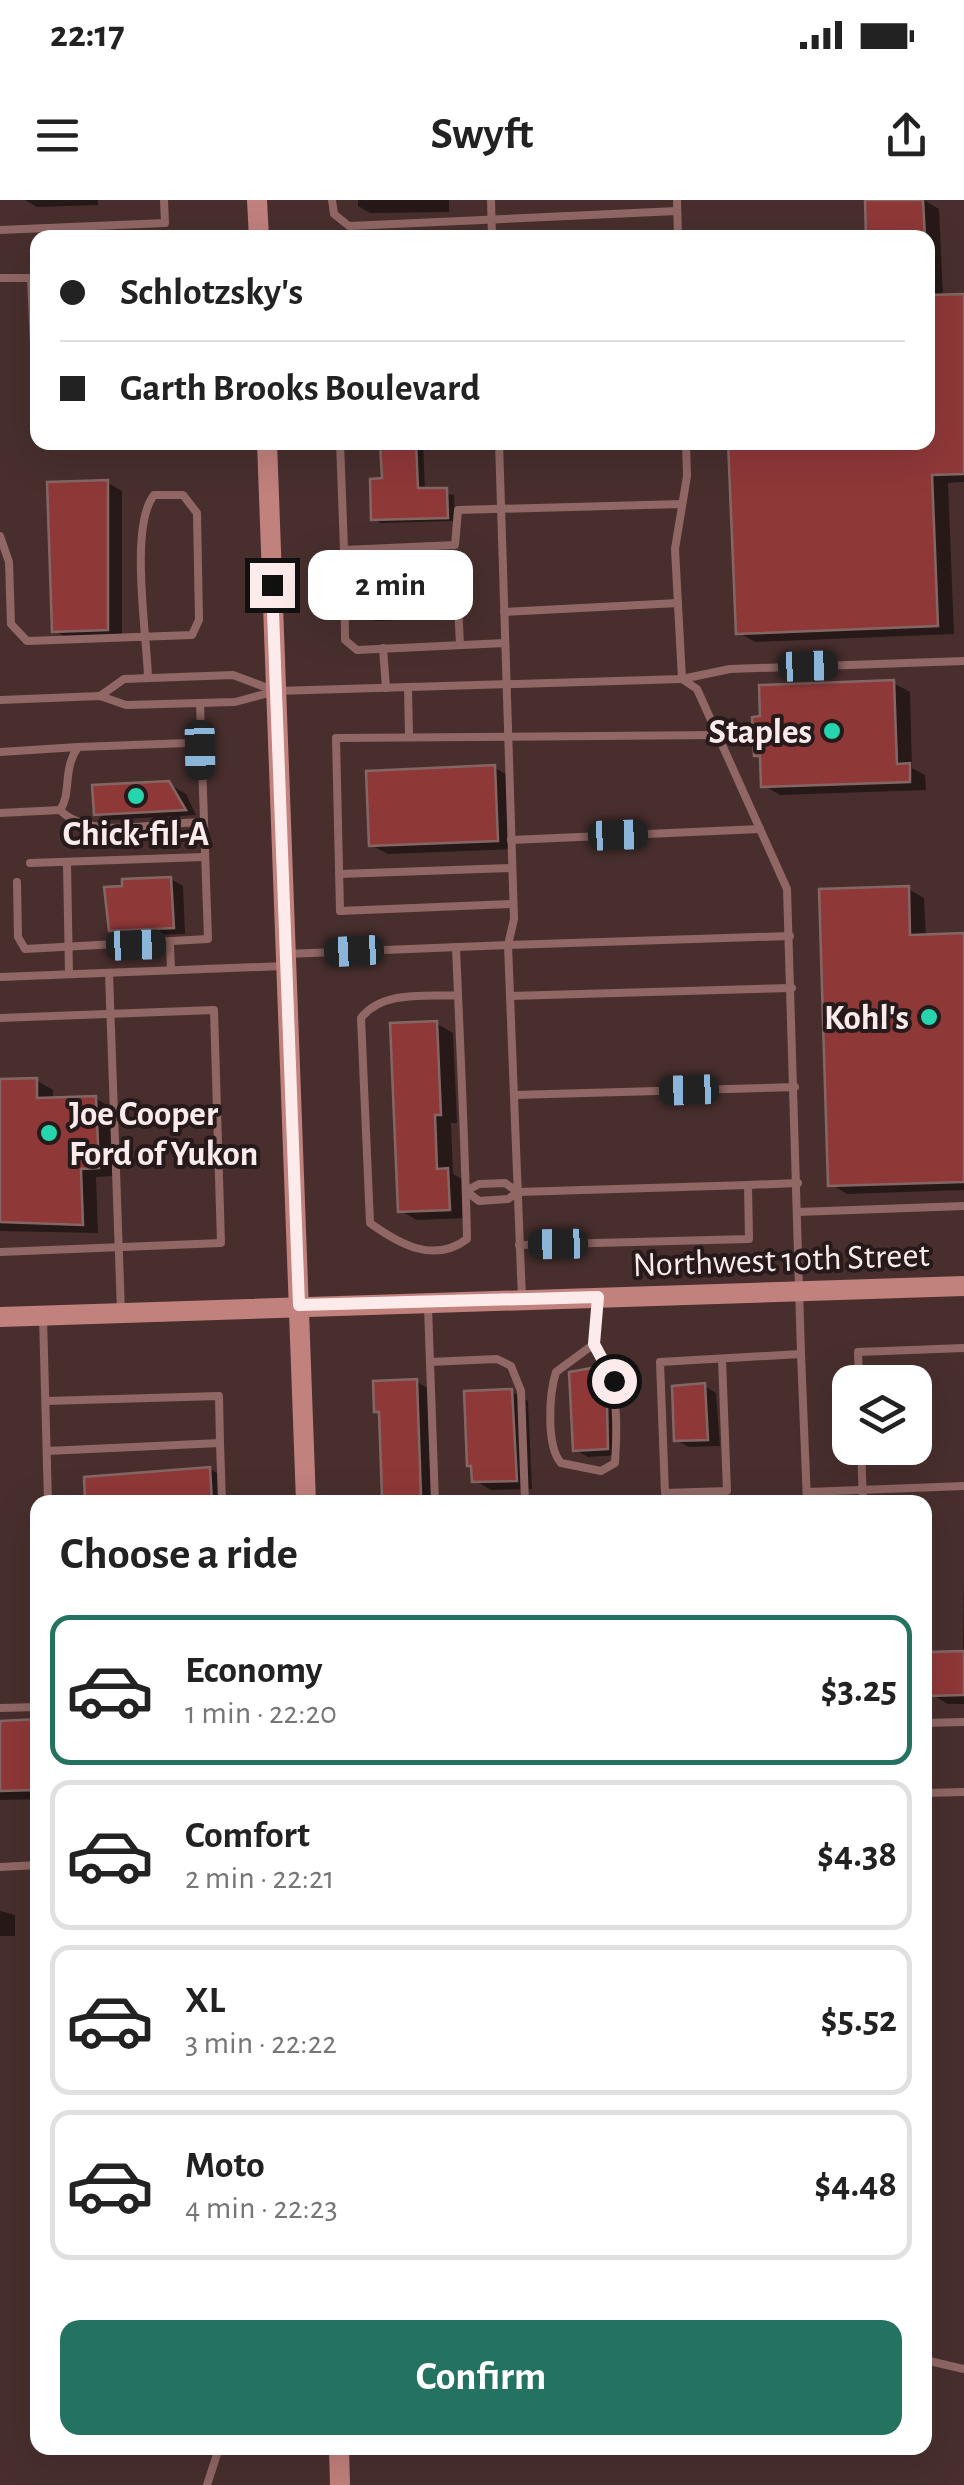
<!DOCTYPE html>
<html lang="en">
<head>
<meta charset="utf-8">
<style>
	:root { --surface:#fff; --page:#f6f6f6; --text:#222; --muted:#767676; --line:#e0e0e0; --accent:#247361 }
	body { margin:0; font-family:"Alegreya Sans",sans-serif; background:var(--page); color:var(--text); height:100vh; display:flex; flex-direction:column; font-size:38px; white-space:nowrap }
	* { box-sizing:border-box; margin:0 }
	p { font-size:32px; color:var(--muted) }
	.icon { flex:none; width:55px; height:55px; fill:none; stroke:currentColor; stroke-width:2; stroke-linecap:round; stroke-linejoin:round }
	.map { position:relative; flex:1; overflow:hidden }
	.details { position:absolute; left:30px; top:1295px; width:902px; height:960px; display:flex; flex-direction:column; background:var(--surface); border-radius:20px; box-shadow:0 10px 40px #0002 }
	.details>* { flex:none }
	.hud { position:absolute; left:30px; top:30px; width:905px; height:220px; border-radius:20px; box-shadow:0 10px 40px #0002; display:grid; align-content:center; height:220px; padding:0 30px; background:var(--surface) }
	.tools { position:absolute; left:832px; top:1165px; display:grid; gap:20px }
	.tools a { display:grid; place-items:center; width:100px; height:100px; border-radius:20px; background:var(--surface); box-shadow:0 10px 40px #0002; font-size:50px }
	.end { position:absolute; width:45px; height:45px; margin:-22px; border:12px solid #fcebea; background:#111; box-shadow:0 0 0 5px #111 }
	.from { border-radius:50% }
	.bubble { position:absolute; height:70px; border-radius:20px; background:var(--surface); box-shadow:0 10px 40px #0002; font-size:32px; font-weight:600; line-height:70px; text-align:center }
	.car { position:absolute; width:30px; height:60px; margin:-30px -15px; border-radius:12px; box-shadow:0 0 8px 2px #0007; background:linear-gradient(#222 24%,#8ab4d8 0 40%,#222 0 76%,#8ab4d8 0 86%,#222 0) }
	.hud b { display:flex; align-items:center; gap:35px; height:95px; font-size:38px }
	.hud b+b { border-top:2px solid var(--line) }
	.hud i { width:25px; height:25px; background:var(--text) }
	ul { padding:0; list-style:none }
	li { display:flex; align-items:center; gap:30px; height:150px; margin:0 20px 15px; padding:0 10px; border:5px solid var(--line); border-radius:20px }
	li div { flex:1 }
	li b { display:block; font-size:38px }
	li em { font-style:normal; font-weight:600 }
	li.selected { border-color:var(--accent) }
	li>.icon { width:90px; height:90px; stroke-width:1.5 }
	h2 { padding:0 30px; font-size:45px; line-height:120px }
	.cta { display:flex; gap:20px; margin-top:auto; padding:20px 30px }
	.cta a { flex:1; height:115px; border-radius:20px; background:var(--accent); color:#fff; font-size:40px; font-weight:600; line-height:115px; text-align:center }
	.status { display:flex; justify-content:space-between; align-items:center; height:70px; padding:0 50px; background:var(--surface); direction:ltr }
	.status svg { height:28px; fill:currentColor }
	header { display:flex; justify-content:space-between; align-items:center; height:130px; padding:0 30px; background:var(--surface); font-size:45px; font-weight:600 }
	.map>svg:first-child { display:block }
</style>
</head>
<body>
<div class="status"><b>22:17</b><svg viewBox="0 0 49 12"><path d="M0 12V9h3v3zM5 12V6h3v6zM10 12V3h3v9zM15 12V0h3v12zM26 1h20v11H26zM47 4h2v5h-2z"/></svg></div>
<header><svg class="icon" aria-label="menu" viewBox="0 0 24 24"><path d="M4 6h16M4 12h16M4 18h16"/></svg>Swyft<svg class="icon" aria-label="share" viewBox="0 0 24 24"><path d="M12 15V3M7 8l5-5 5 5M5 13v7h14v-7"/></svg></header>
<div class="map">
<svg width="964" height="2285" viewBox="0 0 964 2285">
	<rect width="100%" height="100%" fill="#482f2e"/>
	<!-- shadow -->
	<g fill="#0007">
		<polygon points="25,0 98,0 98,5 37,7"/>
		<polygon points="358,0 449,0 449,12 370,13 358,6"/>
		<polygon points="899,0 924,0 939,9 943,97 964,96 964,282 948,283 954,434 755,442 738,432 928,242 928,38 869,38"/>
		<polygon points="383,242 423,242 425,291 454,295 455,321 381,323 373,319 384,281"/>
		<polygon points="108,283 122,291 122,437 69,439 55,431"/>
		<polygon points="435,385 447,392 448,418 375,421 362,414"/>
		<polygon points="893,483 910,492 912,568 925,575 926,590 780,595 763,585 763,559 756,555"/>
		<polygon points="495,568 511,577 514,649 388,654 371,645"/>
		<polygon points="174,587 186,594 196,615 108,620 96,613 95,588"/>
		<polygon points="171,679 183,686 185,734 123,736 111,729"/>
		<polygon points="908,689 924,698 926,737 964,736 964,990 847,994 831,984"/>
		<polygon points="436,823 453,833 457,923 451,923 453,974 464,980 466,1018 417,1020 401,1011"/>
		<polygon points="36,880 53,890 53,900 95,898 112,908 115,976 96,977 98,1033 0,1031 0,882"/>
		<polygon points="597,1169 609,1176 610,1205 618,1210 620,1255 588,1257 575,1250"/>
		<polygon points="417,1182 433,1191 437,1302 395,1302 384,1296"/>
		<polygon points="704,1186 716,1193 720,1246 689,1247 676,1240"/>
		<polygon points="512,1192 528,1201 532,1289 491,1290 474,1280 474,1267"/>
		<polygon points="210,1269 222,1276 223,1302 88,1302 87,1279"/>
		<polygon points="964,1374 964,1504 948,1504 932,1495 963,1454"/>
		<polygon points="38,1522 38,1599 0,1600 0,1523"/>
		<polygon points="0,1711 15,1715 15,1736 0,1736"/>
	</g>
	<!-- building -->
	<g fill="#8f3838" stroke="#846765" stroke-width="2.5">
		<polygon points="865,0 923,0 925,38 866,38"/>
		<polygon points="964,94 964,274 932,275 938,426 736,434 728,242 928,242 928,95"/>
		<polygon points="380,242 416,242 418,288 447,288 448,318 371,320 370,279 382,278"/>
		<polygon points="108,280 108,430 52,432 47,282"/>
		<polygon points="435,382 436,412 360,415 359,385"/>
		<polygon points="894,480 897,564 910,563 910,582 761,587 760,556 754,556 752,517 760,516 759,485"/>
		<polygon points="495,565 498,641 369,646 366,571"/>
		<polygon points="169,581 186,610 94,615 92,585"/>
		<polygon points="171,677 174,728 109,731 104,687 122,686 122,679"/>
		<polygon points="909,686 910,735 964,733 964,982 828,986 819,689"/>
		<polygon points="437,821 441,915 435,915 437,969 448,968 450,1010 398,1012 390,823"/>
		<polygon points="37,878 37,898 96,896 99,968 81,969 83,1025 0,1022 0,879"/>
		<polygon points="597,1167 599,1201 607,1200 608,1249 573,1251 569,1172"/>
		<polygon points="417,1179 421,1296 382,1297 379,1212 374,1212 373,1181"/>
		<polygon points="705,1183 708,1240 674,1241 672,1186"/>
		<polygon points="512,1189 517,1281 472,1282 471,1266 467,1266 464,1191"/>
		<polygon points="210,1267 212,1302 85,1302 84,1277"/>
		<polygon points="964,1451 964,1495 929,1496 928,1452"/>
		<polygon points="38,1519 38,1590 0,1591 0,1521"/>
	</g>
	<g fill="none" stroke-linecap="round" stroke-linejoin="round">
		<!-- lane -->
		<g stroke="#906764" stroke-width="8">
			<polyline points="332,0 334,14 349,26 677,11"/>
			<polyline points="491,0 492,38"/>
			<polyline points="677,0 678,38"/>
			<polyline points="0,30 165,23 164,0"/>
			<polyline points="0,78 38,78"/>
			<polyline points="31,78 38,235"/>
			<polyline points="50,242 119,242"/>
			<polyline points="340,242 344,350 455,345 458,310 682,304"/>
			<path d="M 0,336 L 9,362 L 11,424 L 27,441 L 192,435 L 199,420 L 197,313 L 183,295 L 154,295 C 129,326 147,436 148,478"/>
			<polyline points="344,350 345,440 357,450 505,443"/>
			<polyline points="345,374 448,372 457,383 460,445"/>
			<polyline points="504,412 678,403"/>
			<polyline points="383,448 386,488"/>
			<polyline points="682,479 697,489 787,689 801,1154 660,1162 665,1293 727,1291 722,1159"/>
			<polyline points="682,479 730,469 964,461"/>
			<polyline points="408,487 409,537"/>
			<polyline points="100,496 124,479 233,475 273,490"/>
			<polyline points="0,500 100,496 126,505 235,502 276,491 682,479 675,349 687,276 686,242"/>
			<polyline points="0,552 78,547"/>
			<path d="M 60,610 C 72,593 62,570 78,547 L 188,543 L 200,537"/>
			<path d="M 60,610 C 90,641 162,622 202,622"/>
			<polyline points="0,613 60,610"/>
			<polyline points="511,640 760,629"/>
			<polyline points="30,663 204,657"/>
			<polyline points="67,663 69,774"/>
			<polyline points="339,674 512,668"/>
			<polyline points="17,682 18,737 25,749 208,739 200,503"/>
			<polyline points="513,704 340,711 336,538 718,535"/>
			<polyline points="170,744 171,770"/>
			<path d="M 456,747 C 460,844 465,941 467,1039 C 434,1064 399,1044 370,1023 L 361,818 C 383,790 425,797 458,795"/>
			<polyline points="286,754 508,745 514,719 499,242"/>
			<polyline points="109,773 121,1112"/>
			<polyline points="0,777 285,766"/>
			<polyline points="510,796 792,788"/>
			<polyline points="0,818 214,810 221,1043 0,1052"/>
			<polyline points="514,895 795,887"/>
			<polygon points="505,983 518,992 508,999 479,1001 466,991 479,984"/>
			<polyline points="518,992 748,985"/>
			<polyline points="797,1012 964,1006"/>
			<polyline points="519,1045 749,1039 748,985 798,983"/>
			<polyline points="522,1099 508,745 790,736"/>
			<polyline points="428,1107 435,1302"/>
			<polyline points="43,1117 48,1302"/>
			<path d="M 594,1144 C 618,1181 618,1218 615,1263 L 601,1271 L 561,1263 C 546,1246 549,1194 556,1172 L 594,1144 L 597,1101"/>
			<polyline points="801,1154 807,1302"/>
			<polyline points="430,1162 497,1159 511,1166 521,1191 525,1302"/>
			<polyline points="859,1182 858,1152 964,1148"/>
			<polyline points="46,1201 219,1196 220,1243 47,1251"/>
			<polyline points="220,1243 222,1302"/>
			<polyline points="861,1248 863,1302"/>
			<polyline points="807,1292 964,1286"/>
			<polyline points="0,1508 38,1507"/>
			<polyline points="925,1523 964,1522"/>
			<polyline points="925,1593 964,1592"/>
			<polyline points="0,1667 38,1665"/>
			<polyline points="925,2160 964,2169"/>
			<polyline points="207,2285 219,2248"/>
		</g>
		<!-- secondary -->
		<g stroke="#c1817d" stroke-width="20">
			<polyline points="257,0 259,38"/>
			<polyline points="267,242 306,1302"/>
			<polyline points="0,1117 964,1086"/>
			<polyline points="339,2248 340,2285"/>
		</g>
	</g>
	<g fill="none" stroke-linecap="round" stroke-linejoin="round">
		<!-- route -->
		<polyline stroke="#fcebea" stroke-width="12" points="272,385 299,1105 598,1097 594,1144 614,1181"/>
	</g>
	<!-- markers -->
	<g fill="#26d5ae" stroke="#261b1a" stroke-width="4">
		<circle cx="832" cy="531" r="10"/>
		<circle cx="136" cy="596" r="10"/>
		<circle cx="929" cy="817" r="10"/>
		<circle cx="49" cy="933" r="10"/>
	</g>
	<g text-anchor="middle" stroke-width="8" stroke-linejoin="round" paint-order="stroke">
		<!-- poi labels -->
		<g font-size="35" font-weight="bold" fill="#fcebea" stroke="#261b1a" text-anchor="end">
			<text x="812" y="543">Staples</text>
			<text x="136" y="645" text-anchor="middle">Chick-fil-A</text>
			<text x="909" y="829">Kohl's</text>
			<text x="69" y="925" text-anchor="start">Joe Cooper<tspan x="69" dy="40">Ford of Yukon</tspan></text>
		</g>
		<!-- street labels -->
		<g font-size="35" fill="#fcebea" stroke="#261b1a">
			<text transform="translate(781 1059) rotate(-2)" y="12">Northwest 10th Street</text>
		</g>
	</g>
</svg>
<div class="tools">
<a><svg class="icon" aria-label="layers" viewBox="0 0 24 24"><path d="M12 4l9 5-9 5-9-5zM3 14l9 5 9-5"/></svg></a>
</div>
<i class="end from" style="left:614px;top:1181px"></i>
<i class="end" style="left:272px;top:385px"></i>
<div class="bubble" style="left:308px;top:350px;width:165px">2 min</div>
<i class="car" style="left:808px;top:466px;rotate:88deg"></i>
<i class="car" style="left:200px;top:550px;rotate:179deg"></i>
<i class="car" style="left:618px;top:635px;rotate:88deg"></i>
<i class="car" style="left:136px;top:745px;rotate:88deg"></i>
<i class="car" style="left:354px;top:751px;rotate:267deg"></i>
<i class="car" style="left:689px;top:890px;rotate:268deg"></i>
<i class="car" style="left:558px;top:1044px;rotate:269deg"></i>
<div class="hud">
<b><i class="from"></i>Schlotzsky's</b>
<b><i></i>Garth Brooks Boulevard</b>
</div>
<section class="details">
<h2>Choose a ride</h2>
<ul>
<li class="selected"><svg class="icon" aria-label="car" viewBox="0 0 24 24"><path d="M5 17H2v-5l4-1 3-4h7l3 4 3 1v5h-3M9 17h6M6 11h13"/><circle cx="7" cy="17" r="2"/><circle cx="17" cy="17" r="2"/></svg><div><b>Economy</b><p>1 min · 22:20</p></div><em>$3.25</em></li>
<li><svg class="icon" aria-label="car" viewBox="0 0 24 24"><path d="M5 17H2v-5l4-1 3-4h7l3 4 3 1v5h-3M9 17h6M6 11h13"/><circle cx="7" cy="17" r="2"/><circle cx="17" cy="17" r="2"/></svg><div><b>Comfort</b><p>2 min · 22:21</p></div><em>$4.38</em></li>
<li><svg class="icon" aria-label="car" viewBox="0 0 24 24"><path d="M5 17H2v-5l4-1 3-4h7l3 4 3 1v5h-3M9 17h6M6 11h13"/><circle cx="7" cy="17" r="2"/><circle cx="17" cy="17" r="2"/></svg><div><b>XL</b><p>3 min · 22:22</p></div><em>$5.52</em></li>
<li><svg class="icon" aria-label="car" viewBox="0 0 24 24"><path d="M5 17H2v-5l4-1 3-4h7l3 4 3 1v5h-3M9 17h6M6 11h13"/><circle cx="7" cy="17" r="2"/><circle cx="17" cy="17" r="2"/></svg><div><b>Moto</b><p>4 min · 22:23</p></div><em>$4.48</em></li>
</ul>
<div class="cta"><a>Confirm</a></div>
</section>
</div>
</body>
</html>
